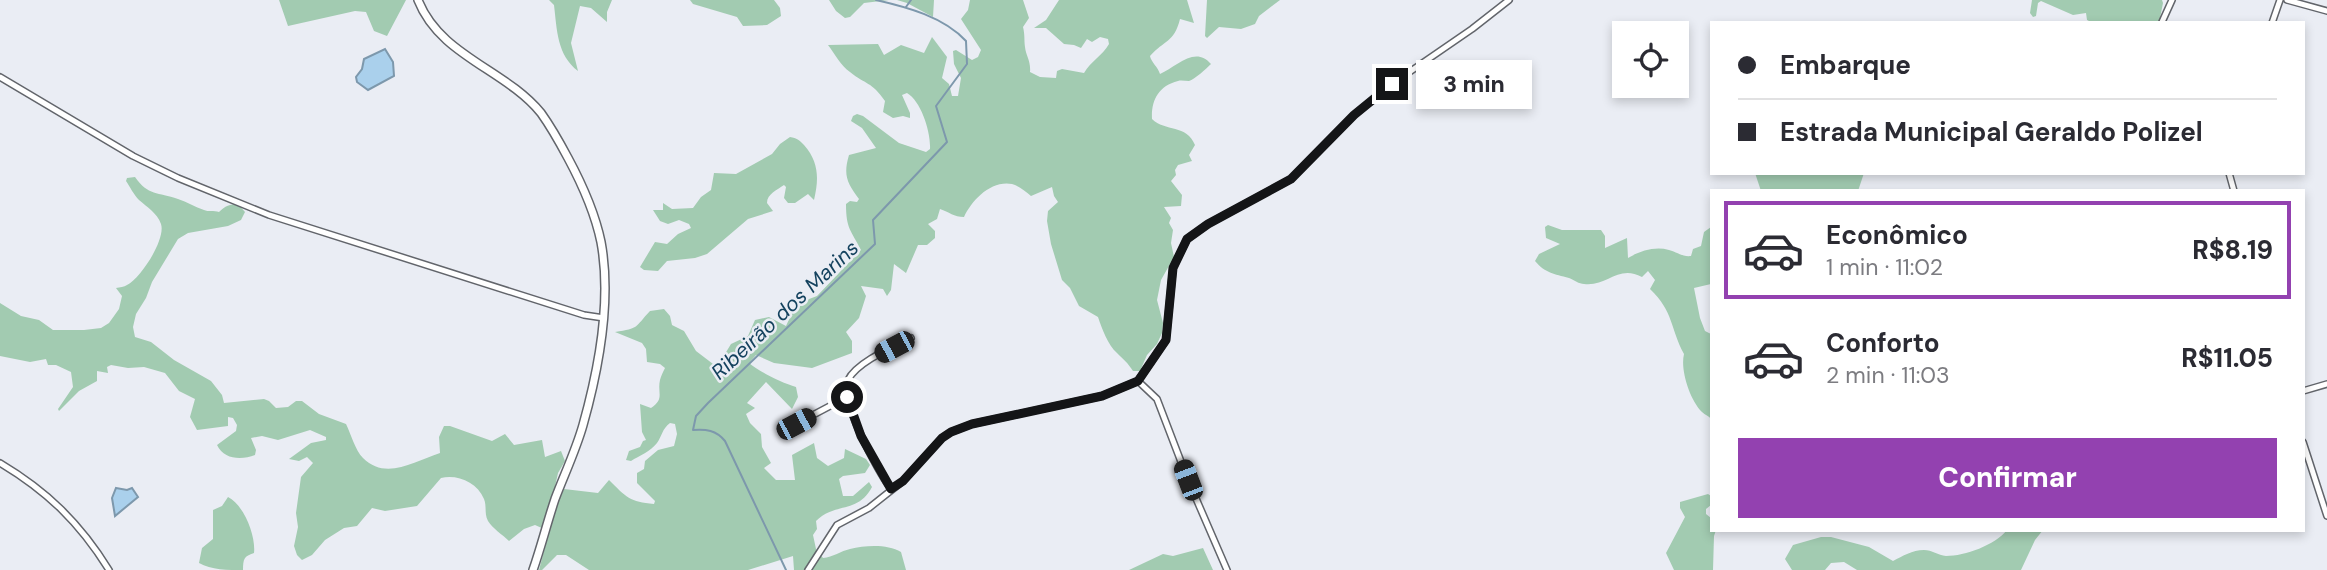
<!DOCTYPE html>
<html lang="pt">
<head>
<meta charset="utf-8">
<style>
	:root { --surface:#fff; --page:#f2f2f3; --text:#2b2b33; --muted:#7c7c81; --line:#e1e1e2; --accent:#9341b0 }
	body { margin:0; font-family:"DM Sans",sans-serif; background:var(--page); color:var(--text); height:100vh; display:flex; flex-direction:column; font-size:26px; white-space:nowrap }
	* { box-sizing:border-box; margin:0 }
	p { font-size:23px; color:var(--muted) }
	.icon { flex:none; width:38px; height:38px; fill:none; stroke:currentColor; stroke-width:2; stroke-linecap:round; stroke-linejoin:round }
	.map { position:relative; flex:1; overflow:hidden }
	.drawer { position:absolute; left:1710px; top:189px; width:595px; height:343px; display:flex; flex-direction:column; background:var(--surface); border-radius:0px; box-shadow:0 4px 10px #0003 }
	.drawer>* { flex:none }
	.hud { position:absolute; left:1710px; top:21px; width:595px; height:154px; border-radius:0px; box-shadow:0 4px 10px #0003; display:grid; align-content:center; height:154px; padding:0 28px; background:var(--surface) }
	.fabs { position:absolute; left:1612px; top:21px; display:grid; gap:14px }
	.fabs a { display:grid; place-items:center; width:77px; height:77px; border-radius:0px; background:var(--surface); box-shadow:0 4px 10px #0003; font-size:35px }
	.end { position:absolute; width:32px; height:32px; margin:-16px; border:9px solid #141517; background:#fff; box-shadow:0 0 0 4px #fff }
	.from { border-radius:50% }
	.bubble { position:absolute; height:49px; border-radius:0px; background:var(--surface); box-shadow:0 4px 10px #0003; font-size:23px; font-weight:800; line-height:49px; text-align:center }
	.car { position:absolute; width:21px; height:42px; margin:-21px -10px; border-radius:9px; box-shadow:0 0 5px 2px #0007; background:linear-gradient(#222 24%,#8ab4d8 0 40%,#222 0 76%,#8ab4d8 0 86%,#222 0) }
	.hud b { display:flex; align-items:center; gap:24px; height:66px; font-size:26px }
	.hud b+b { border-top:2px solid var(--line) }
	.hud i { width:18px; height:18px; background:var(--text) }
	ul { padding:12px 0 0; list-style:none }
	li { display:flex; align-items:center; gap:21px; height:98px; margin:0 14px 10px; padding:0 14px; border:4px solid transparent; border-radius:0px }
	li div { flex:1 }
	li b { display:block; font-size:26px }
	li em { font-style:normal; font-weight:800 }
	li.current { border-color:var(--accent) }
	li>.icon { width:63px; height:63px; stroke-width:1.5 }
	.primary-button { display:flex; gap:14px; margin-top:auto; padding:14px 28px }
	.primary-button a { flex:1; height:80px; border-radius:0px; background:var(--accent); color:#fff; font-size:28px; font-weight:800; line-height:80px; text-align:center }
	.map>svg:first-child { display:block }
</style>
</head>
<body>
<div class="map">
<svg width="2327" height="570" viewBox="0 0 2327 570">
	<rect width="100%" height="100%" fill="#eaedf4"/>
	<!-- forest -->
	<g fill="#a2cbb1">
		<polygon points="279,0 406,0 387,36 374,31 366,12 355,11 288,26"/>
		<path d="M 549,0 L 612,0 L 607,12 L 607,22 L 591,8 L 580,6 L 571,43 L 578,71 C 557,55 557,30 554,5 Z"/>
		<polygon points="690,0 774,0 780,8 781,16 767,25 743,26 737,17 693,4"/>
		<polygon points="829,0 889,0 864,3 850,17 845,18 836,11"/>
		<polygon points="897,0 934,0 933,17 907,3"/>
		<path d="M 970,0 L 1023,0 L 1029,18 L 1023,27 C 1025,35 1024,39 1025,47 C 1026,56 1031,61 1030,72 L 1040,77 L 1056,78 L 1057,71 L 1062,69 L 1084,73 C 1091,61 1102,56 1109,44 L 1108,39 L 1100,37 L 1092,42 L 1087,39 L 1081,48 L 1074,45 L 1064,44 L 1046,28 L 1034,28 L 1046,20 L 1059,0 L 1187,0 L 1194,23 L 1180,19 C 1174,43 1164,40 1150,56 C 1151,62 1158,67 1160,74 C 1176,67 1195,45 1211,64 C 1206,69 1195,79 1189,81 C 1185,81 1181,80 1178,81 C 1158,86 1151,101 1152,119 C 1165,132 1187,124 1195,145 L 1189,155 L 1192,161 L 1178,165 L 1175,170 L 1176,175 L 1171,181 L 1182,195 L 1181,206 L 1164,207 L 1171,218 L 1169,223 L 1173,230 L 1171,243 L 1174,257 L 1161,280 L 1157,300 L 1163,323 L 1162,333 L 1157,344 L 1147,355 L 1140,371 L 1133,371 C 1128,363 1123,359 1117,353 C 1108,345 1102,329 1098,317 L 1079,306 L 1070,288 L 1062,280 L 1051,244 L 1047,221 L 1048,211 L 1058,202 L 1054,196 L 1052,187 L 1031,196 C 1026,192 1019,186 1012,184 C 991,180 972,200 964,217 C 954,217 949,212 940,209 L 937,219 L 928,224 L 935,231 L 935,238 L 927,245 L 918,245 L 906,273 L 894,264 L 891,290 L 887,296 L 883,289 L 861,286 L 866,296 L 859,318 L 846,332 L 852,341 L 852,353 L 812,368 L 774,363 L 756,355 L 749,363 C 760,372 782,383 796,387 L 798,397 L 792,409 L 766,382 L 747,403 L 755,408 L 746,414 L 750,423 L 761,434 L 762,447 L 771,463 L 764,468 L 776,480 L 795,480 L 792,455 L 814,443 L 817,458 L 828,466 L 844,458 L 845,449 L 866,459 L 870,465 L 865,473 L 843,476 L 839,479 L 843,496 L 853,496 L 869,482 L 872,487 C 858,514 835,502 816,521 L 817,529 L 813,535 L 816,549 L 823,558 C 833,557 841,551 850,549 C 866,545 888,544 901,552 L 906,570 L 794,570 L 793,556 L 748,570 L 589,570 L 566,555 L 557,555 L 542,570 L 539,570 L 549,532 L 549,525 L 544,529 L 535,525 L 524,529 L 509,541 C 503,535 492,528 488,521 C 484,514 487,506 484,499 C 477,482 457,474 441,478 L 417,506 L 385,511 L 372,508 L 357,526 L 344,528 L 325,540 L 312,555 L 302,560 L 297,555 L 294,546 L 298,527 L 296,513 L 301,477 L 313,463 L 307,457 L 299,461 L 289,459 L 311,443 L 326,440 L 326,437 L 310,430 L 278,440 L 262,436 L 251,438 L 256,450 L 255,455 C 242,460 224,460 217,445 L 236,431 L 237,425 L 233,418 L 228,417 L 228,426 L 197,430 L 190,417 L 195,399 L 179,391 L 165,373 L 144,367 L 128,368 L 111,365 L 107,367 L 108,373 L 97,371 L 97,381 L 79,391 L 59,411 L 58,409 L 73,387 L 71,372 L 56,365 L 48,365 L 46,359 L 30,362 L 0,356 L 0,303 L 21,316 L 39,320 L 53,330 L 84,330 L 101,328 L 109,323 L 119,309 L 122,296 L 116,288 C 120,287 124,287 127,285 C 141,278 166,239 161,224 C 157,213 147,207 139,200 C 134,195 130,187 126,181 L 127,178 L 135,177 C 148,196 158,192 178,199 C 187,202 195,207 204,210 C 208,212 214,210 219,212 C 225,206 230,204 238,204 L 245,212 L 241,220 L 228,226 L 188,233 L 178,239 L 152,282 L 146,298 L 136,314 L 133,327 L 135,337 L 151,342 L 174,360 L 211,381 L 222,395 L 224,403 L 264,399 L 269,401 L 276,408 L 288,407 L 296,401 L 302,401 L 319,414 L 346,424 C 351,434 355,450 363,458 C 386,481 415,461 440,453 L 439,437 L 444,426 L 450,426 L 492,441 L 505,434 L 514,445 L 542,440 L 545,457 L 561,451 L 565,461 L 558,473 L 551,505 L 555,510 L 564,489 L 598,493 L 609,480 C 626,497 630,502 654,504 L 655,501 L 637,483 L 637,473 L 644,469 L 645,461 L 658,450 L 674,446 L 677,434 L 675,424 L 670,423 C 662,429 662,436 657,443 C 651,451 639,456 631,461 L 626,460 L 629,451 L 640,447 L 643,441 L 646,440 L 642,432 L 640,404 L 651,408 C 665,399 657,393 660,380 C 661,376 663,372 665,368 L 660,364 L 647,362 L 646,349 L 642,343 L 615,332 C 640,328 634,328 650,311 L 664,309 L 670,316 L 672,325 L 684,331 L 696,351 L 717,367 L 731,344 L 748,336 L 755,320 L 769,317 L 786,326 L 796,304 L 817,296 L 861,250 C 851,230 846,229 846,204 L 850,201 L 857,202 L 859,199 C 847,183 843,175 849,155 L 876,148 L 862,128 L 851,121 L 853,116 L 857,114 L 863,116 L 899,143 L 926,152 L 930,149 C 931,132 921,101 907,93 L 902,95 L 910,113 L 910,118 L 903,116 L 893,118 L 883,112 L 885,101 C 871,81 866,85 850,72 C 841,66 835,54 828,45 L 878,44 L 884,55 L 901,45 L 924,53 L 932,37 L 947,57 L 942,78 L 949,84 L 952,96 L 958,96 L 961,78 L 954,64 L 953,51 L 956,50 L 972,60 L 978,57 L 981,50 L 961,19 L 968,10 Z"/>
		<polygon points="1207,0 1280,0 1259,16 1255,24 1241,29 1219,27 1207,38 1205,36"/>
		<polygon points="2032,0 2162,0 2163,3 2159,23 2093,23 2087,20 2086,13 2073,15 2041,1 2038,3 2036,16 2033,17 2030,13"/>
		<path d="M 790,137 C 797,138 799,140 804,145 C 819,162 819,179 814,200 L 808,194 L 795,203 L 788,203 L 784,198 L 786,187 L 784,185 C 777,190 767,194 767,203 L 773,211 L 748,219 L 707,254 L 695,258 L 667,261 L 658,271 L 644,270 L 640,267 L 655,242 L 667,244 L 678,234 L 691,228 L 689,224 L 679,220 L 668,224 L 660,221 L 653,210 L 663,210 L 663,203 L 672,209 L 693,208 L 701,197 L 711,190 L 714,173 L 736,174 L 772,154 L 780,144 Z"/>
		<polygon points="1755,173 1864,173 1858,191 1761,191"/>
		<path d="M 1548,225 L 1562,230 L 1601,230 L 1605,236 L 1605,248 L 1627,238 L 1628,258 C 1640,251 1655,246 1669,250 C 1677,252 1682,257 1691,256 L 1693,249 L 1701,246 L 1704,232 L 1711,227 L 1711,284 L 1694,288 L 1700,318 L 1705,331 L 1711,334 L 1711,419 C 1709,416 1705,415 1702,412 C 1690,400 1680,370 1684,354 C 1670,328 1674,312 1650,289 L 1655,280 L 1648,271 L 1642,277 C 1618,264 1607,287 1584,284 C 1579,284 1574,280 1569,278 C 1554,274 1545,273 1535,261 L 1539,254 L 1560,244 L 1546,238 L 1545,227 Z"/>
		<polygon points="1708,494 1711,496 1711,505 1706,509 1706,514 1711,518 1712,530 1716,530 1714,536 1713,570 1674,570 1666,553 1685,517 1680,508 1680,502"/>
		<path d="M 228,497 C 244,505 256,536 254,553 C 244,556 243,559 243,570 C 228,570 211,570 199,563 L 202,548 L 213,539 L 213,510 L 222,506 Z"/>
		<path d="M 2007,530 L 2043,530 L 2035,540 L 2021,570 L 1857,570 L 1844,562 L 1831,563 L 1825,570 L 1792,570 L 1785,559 L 1793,545 L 1821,537 L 1831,537 L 1869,547 L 1893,561 C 1903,556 1912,550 1924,550 C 1932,550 1938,555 1946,556 C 1965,556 1995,545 2007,530 Z"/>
		<polygon points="1203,548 1213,570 1129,570 1163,554 1173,556"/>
	</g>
	<!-- water -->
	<g fill="#aad0ec" stroke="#7d98ac" stroke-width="2">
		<polygon points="385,49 393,62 394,76 368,90 357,82 356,77 362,69 364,59"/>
		<polygon points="116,488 127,490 132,488 138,497 115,516 112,498"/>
	</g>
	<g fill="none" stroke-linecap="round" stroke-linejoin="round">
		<!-- stream -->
		<g stroke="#7d98ac" stroke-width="2">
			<polyline points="906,7 911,0"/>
			<path d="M 786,570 L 725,441 C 716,430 706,429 693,430 L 696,416 L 708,403 L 875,244 L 873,220 L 947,142 L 936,106 L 967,64 L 966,41 C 944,17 907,7 876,0"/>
		</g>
		<!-- minor casing -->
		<g stroke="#62656b" stroke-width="8">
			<g id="minor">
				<polyline points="2287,0 2327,11"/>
				<polyline points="2162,22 2172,0"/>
				<polyline points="2272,23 2280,0"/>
				<polyline points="0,77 133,156 178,178 269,215 584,315 604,318"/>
				<polyline points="2229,173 2234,191"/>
				<polyline points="1138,381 1157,399 1188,480 1227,570"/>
				<polyline points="2303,391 2327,384"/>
				<polyline points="796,424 847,397"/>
				<polyline points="2303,442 2327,516"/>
				<path d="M 0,463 C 47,491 80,523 109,570"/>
				<path d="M 891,489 C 878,472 838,398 848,380 C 857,362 893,347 911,338"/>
				<polyline points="808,570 837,525 869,508 903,481 942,438 951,432 972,424 1102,396 1138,381 1166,340 1173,268 1187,239 1208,224 1291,179 1354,115 1392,84 1472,29 1509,0"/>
			</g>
		</g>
		<!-- secondary casing -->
		<g stroke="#62656b" stroke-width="10">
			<path id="secondary" d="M 418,0 C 440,56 505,69 541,113 C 551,127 560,143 568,158 C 582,184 595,213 601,242 C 612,301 599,368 583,425 C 576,450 564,475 555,499 C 547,523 541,547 533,570"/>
		</g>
		<!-- minor -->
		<use href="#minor" stroke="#fff" stroke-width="5"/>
		<!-- secondary -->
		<use href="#secondary" stroke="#fff" stroke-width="7"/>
	</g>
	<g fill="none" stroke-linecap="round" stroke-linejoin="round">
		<!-- route -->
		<polyline stroke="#141517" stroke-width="9" points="847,397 861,436 891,489 903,481 942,438 951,432 972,424 1102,396 1138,381 1166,340 1173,268 1187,239 1208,224 1291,179 1354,115 1392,84"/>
	</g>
	<g text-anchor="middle" stroke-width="5" stroke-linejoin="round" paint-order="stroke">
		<!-- water labels -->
		<g font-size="21" font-style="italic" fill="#14425e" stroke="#eaedf4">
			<text transform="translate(785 310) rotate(-43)" y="7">Ribeirão dos Marins</text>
		</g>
	</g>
</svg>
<div class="fabs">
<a><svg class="icon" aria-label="locate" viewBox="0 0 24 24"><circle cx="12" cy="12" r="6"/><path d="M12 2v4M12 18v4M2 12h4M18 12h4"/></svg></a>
</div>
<i class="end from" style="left:847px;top:397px"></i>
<i class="end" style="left:1392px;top:84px"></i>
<div class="bubble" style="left:1416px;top:60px;width:116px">3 min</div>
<i class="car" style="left:894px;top:347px;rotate:242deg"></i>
<i class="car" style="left:796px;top:424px;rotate:62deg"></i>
<i class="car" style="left:1188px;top:480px;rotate:339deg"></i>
<div class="hud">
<b><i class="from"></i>Embarque</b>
<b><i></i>Estrada Municipal Geraldo Polizel</b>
</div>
<section class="drawer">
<ul>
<li class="current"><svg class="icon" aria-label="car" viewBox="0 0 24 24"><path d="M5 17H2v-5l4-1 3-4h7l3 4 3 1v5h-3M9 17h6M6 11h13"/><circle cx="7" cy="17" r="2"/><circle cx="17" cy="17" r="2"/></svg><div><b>Econômico</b><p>1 min · 11:02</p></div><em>R$8.19</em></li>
<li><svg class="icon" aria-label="car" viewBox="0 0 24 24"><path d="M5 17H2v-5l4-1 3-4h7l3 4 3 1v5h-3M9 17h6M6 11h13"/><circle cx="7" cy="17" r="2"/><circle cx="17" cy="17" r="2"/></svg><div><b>Conforto</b><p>2 min · 11:03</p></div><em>R$11.05</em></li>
</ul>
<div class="primary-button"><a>Confirmar</a></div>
</section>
</div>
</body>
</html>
